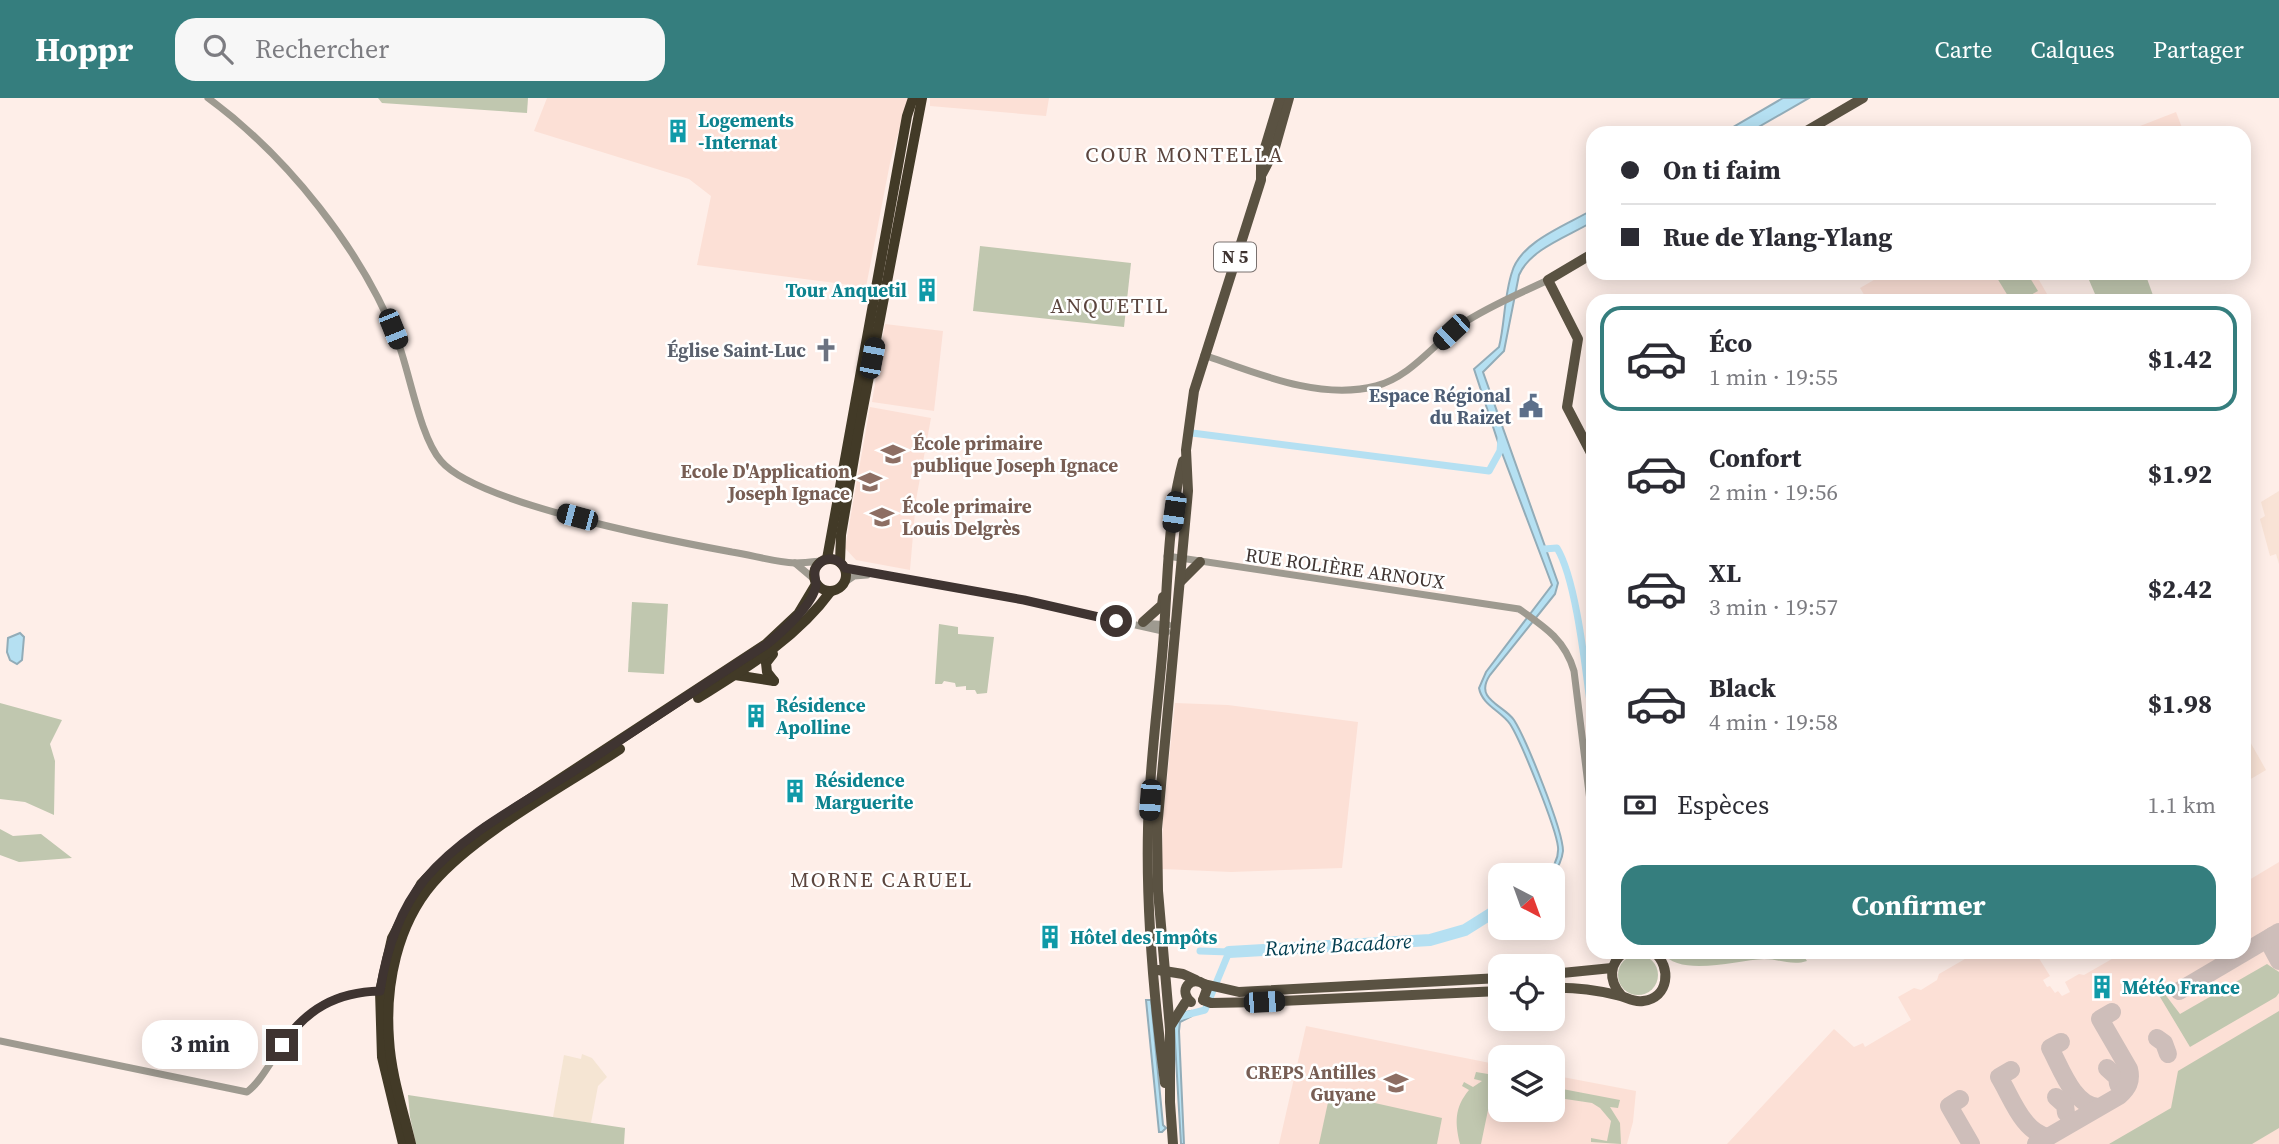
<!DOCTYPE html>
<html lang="fr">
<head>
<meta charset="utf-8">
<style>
	:root { --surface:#fff; --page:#f7f7f7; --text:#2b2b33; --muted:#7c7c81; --line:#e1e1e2; --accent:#357e7e }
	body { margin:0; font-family:"Source Serif 4",serif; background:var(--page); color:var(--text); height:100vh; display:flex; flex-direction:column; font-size:26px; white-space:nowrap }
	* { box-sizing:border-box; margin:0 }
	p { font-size:23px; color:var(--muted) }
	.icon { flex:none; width:38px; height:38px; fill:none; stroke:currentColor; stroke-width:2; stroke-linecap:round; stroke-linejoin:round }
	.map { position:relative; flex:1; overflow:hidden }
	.panel { position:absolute; left:1586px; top:196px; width:665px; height:665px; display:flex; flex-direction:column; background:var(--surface); border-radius:21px; box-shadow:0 4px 18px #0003 }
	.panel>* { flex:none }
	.guide { position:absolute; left:1586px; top:28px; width:665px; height:154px; border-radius:21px; box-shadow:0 4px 18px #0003; display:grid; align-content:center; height:154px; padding:0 35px; background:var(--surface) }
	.needle { width:46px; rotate:139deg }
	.controls { position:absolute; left:1488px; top:765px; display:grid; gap:14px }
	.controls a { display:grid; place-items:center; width:77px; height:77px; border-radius:14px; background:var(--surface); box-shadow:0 4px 18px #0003; font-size:35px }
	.end { position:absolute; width:32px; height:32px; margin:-16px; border:9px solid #3f3431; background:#fff; box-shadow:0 0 0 4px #fff }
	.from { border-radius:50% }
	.bubble { position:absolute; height:49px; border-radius:21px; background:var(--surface); box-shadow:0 4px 18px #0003; font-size:23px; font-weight:700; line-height:49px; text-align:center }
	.car { position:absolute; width:21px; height:42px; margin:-21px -10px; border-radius:9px; box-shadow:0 0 5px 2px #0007; background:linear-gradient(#222 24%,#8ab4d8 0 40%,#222 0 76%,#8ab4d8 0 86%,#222 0) }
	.guide b { display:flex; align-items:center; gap:24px; height:66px; font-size:26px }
	.guide b+b { border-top:2px solid var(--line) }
	.guide i { width:18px; height:18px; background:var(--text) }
	ul { padding:12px 0 0; list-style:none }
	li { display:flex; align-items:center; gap:21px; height:105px; margin:0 14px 10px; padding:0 21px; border:4px solid transparent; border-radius:21px }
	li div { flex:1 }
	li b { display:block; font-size:26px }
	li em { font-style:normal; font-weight:700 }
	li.current { border-color:var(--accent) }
	li>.icon { width:63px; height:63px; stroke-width:1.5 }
	.pay { display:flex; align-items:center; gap:18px; height:77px; padding:0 35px; font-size:26px }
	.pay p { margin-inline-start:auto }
	.cta { display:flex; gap:14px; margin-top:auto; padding:14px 35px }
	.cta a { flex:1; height:80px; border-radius:21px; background:var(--accent); color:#fff; font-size:28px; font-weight:700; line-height:80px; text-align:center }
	header { display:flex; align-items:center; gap:42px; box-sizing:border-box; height:98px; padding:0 35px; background:var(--accent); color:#fff }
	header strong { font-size:33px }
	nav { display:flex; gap:38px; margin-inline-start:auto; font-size:24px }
	.search { width:490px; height:63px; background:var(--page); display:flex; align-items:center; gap:18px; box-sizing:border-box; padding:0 24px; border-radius:21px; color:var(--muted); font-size:26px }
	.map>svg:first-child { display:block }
</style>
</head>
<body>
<header>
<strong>Hoppr</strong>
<div class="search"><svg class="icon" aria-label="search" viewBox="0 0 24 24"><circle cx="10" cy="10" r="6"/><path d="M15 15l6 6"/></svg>Rechercher</div>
<nav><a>Carte</a><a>Calques</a><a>Partager</a></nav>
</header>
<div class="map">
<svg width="2279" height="1046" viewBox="0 0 2279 1046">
	<rect width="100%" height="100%" fill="#feeee8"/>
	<!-- commercial -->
	<polygon fill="#f5e5d3" points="582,956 592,960 607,979 598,988 591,1025 553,1019 564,957 581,961"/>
	<!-- industrial -->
	<g fill="#f9e3d6">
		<polygon points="2279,393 2279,466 2276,456 2270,458 2260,421 2265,418 2261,404"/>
		<polygon points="2244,633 2266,672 2244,685"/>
	</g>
	<!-- built -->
	<g fill="#fce0d6">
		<polygon points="547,0 908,0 890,65 866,189 697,167 711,98 689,81 534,33"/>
		<polygon points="930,0 1049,0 1046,18 930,8"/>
		<polygon points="2176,14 2184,35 2122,35"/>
		<polygon points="1886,175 2035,175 2051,203 1868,203 1860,190"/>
		<polygon points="885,226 943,233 934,313 872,304"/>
		<polygon points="870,309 931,320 916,402 910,472 856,462 845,450"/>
		<polygon points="1175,605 1228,607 1358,624 1342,770 1231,774 1162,771 1163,719"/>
		<polygon points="2279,764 2279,1046 1727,1046 1834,931 1854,949 1863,945 1865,949 1911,922 1898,899 1914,890 1921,892 1937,882 1939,876 1977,854 2035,854 2050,878 2043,882 2047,889 2050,888 2055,895 2058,893 2062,898 2070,894 2065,884 2079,876 2084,877 2124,854 2244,854 2244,785"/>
		<polygon points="1306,928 1500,967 1500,1012 1552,1012 1552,977 1636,993 1633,1024 1627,1046 1279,1046"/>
	</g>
	<!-- green -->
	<g fill="#c0c7af">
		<polygon points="378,0 528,0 527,15 382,5"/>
		<polygon points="980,148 1131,165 1124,229 973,213"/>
		<polygon points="1994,175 2027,175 2038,193 2020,203 2011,203"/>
		<polygon points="2086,175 2145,175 2155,203 2098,203"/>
		<polygon points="632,504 668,506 664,576 628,574"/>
		<polygon points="939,526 958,529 958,536 994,539 987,595 977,596 975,592 966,592 966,588 956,589 955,585 944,583 942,586 935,586"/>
		<polygon points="0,605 62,622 50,646 55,663 54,717 25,704 0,701"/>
		<polygon points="0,731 13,738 41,736 72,760 19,764 0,757"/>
		<path d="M 1662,854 L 1801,854 L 1807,863 C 1792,868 1779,861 1764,861 C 1737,862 1679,880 1662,854 Z"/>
		<circle cx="1638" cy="877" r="20"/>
		<polygon points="2267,866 2279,874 2279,895 2276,899 2190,949 2154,889 2161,891 2180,916"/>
		<polygon points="2279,913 2279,1030 2252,1046 2109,1046 2171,1010 2178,973"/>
		<path d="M 1476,974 L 1500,978 L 1500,987 L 1493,988 L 1481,1046 L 1460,1046 C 1455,1025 1454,1010 1469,992 L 1462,988 L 1464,984 L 1473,989 L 1482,983 L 1474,981 Z"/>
		<polygon points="1552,989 1620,1002 1618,1010 1610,1009 1620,1025 1621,1046 1591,1044 1591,1040 1607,1043 1611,1023 1600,1010 1592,1005 1552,999 1556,998 1552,997"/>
		<polygon points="1330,995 1442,1020 1437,1046 1319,1046"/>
		<polygon points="408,997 625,1030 624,1046 416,1046 410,1019"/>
	</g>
	<!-- water -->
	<g fill="#b5e0f2" stroke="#92acb8" stroke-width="2">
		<polygon points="1783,0 1809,0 1748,35 1723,35"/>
		<path d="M 1592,112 L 1592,124 C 1569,138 1530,151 1519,177 L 1504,253 L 1483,274 L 1558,485 L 1555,496 L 1490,577 C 1486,583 1483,590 1487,597 C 1493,607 1507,612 1514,622 C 1526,641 1563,732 1563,753 C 1562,762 1558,770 1552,777 L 1545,777 C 1553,770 1559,760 1558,749 C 1556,730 1521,643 1510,626 C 1501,613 1482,607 1479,590 L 1486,574 L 1552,487 L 1499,347 L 1474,271 L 1499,249 C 1505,225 1504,198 1512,174 C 1521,143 1567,127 1592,112 Z"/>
		<polygon points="20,535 24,539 22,562 17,566 10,562 7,554 8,540"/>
		<polygon points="1146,902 1151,902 1163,1027 1166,1030 1162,1034 1159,1034"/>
		<polygon points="1191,913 1192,918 1180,924 1179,933 1184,1046 1181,1046 1174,927 1182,915"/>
	</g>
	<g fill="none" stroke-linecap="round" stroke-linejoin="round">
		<!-- canal -->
		<g stroke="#b5e0f2" stroke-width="7">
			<polyline points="1192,335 1489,373 1500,353 1501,341"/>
			<path d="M 1544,451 L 1557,450 C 1577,483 1586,577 1592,619"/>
			<polyline points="1182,918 1205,912 1229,854 1200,853"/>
		</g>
		<!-- river -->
		<polyline stroke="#b5e0f2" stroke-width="12" points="1229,854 1430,842 1465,832 1500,810"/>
		<!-- taxiway -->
		<g stroke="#cebeba" stroke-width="18">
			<polyline points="2272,838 2272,850 2279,863"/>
			<polyline points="2179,893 2279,834"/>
			<polyline points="2157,940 2164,945 2168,956"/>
			<path d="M 2061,944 L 2050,950 C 2061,970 2073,1007 2098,1009"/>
			<polyline points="2107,970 2117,979 2118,986"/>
			<path d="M 2011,972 L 1999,979 C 2012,1000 2022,1033 2048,1039"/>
			<polyline points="2056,999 2065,1007 2066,1015"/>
			<polyline points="1960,1001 1949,1008 1971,1046"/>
			<path d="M 2036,1046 L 2119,998 C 2128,990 2132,983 2129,971 L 2100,921 L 2112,914"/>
		</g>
		<!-- minor -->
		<g stroke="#9e9a90" stroke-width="7">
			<path d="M 208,0 C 287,58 362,152 398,244 C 410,276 420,339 441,363 C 477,406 672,443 732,454 C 752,457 774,464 795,465 C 803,465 812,464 821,463"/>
			<path d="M 1204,257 C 1256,275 1320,303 1376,288 C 1412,278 1433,246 1462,226 C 1489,208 1519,196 1548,182"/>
			<path d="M 1167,458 L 1519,511 C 1545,529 1565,542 1574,573 L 1592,719"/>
			<polyline points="795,465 814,481"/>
			<polyline points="845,470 1024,502 1167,534"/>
			<polyline points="845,484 854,478 867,477"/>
			<polyline points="1142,525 1168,527"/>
			<path d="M 0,943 L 247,994 C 259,985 265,973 274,960 C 302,916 326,893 382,894"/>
		</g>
		<!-- major -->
		<g stroke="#5a5242" stroke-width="10">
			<polyline points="1803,35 1863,0"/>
			<polyline points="1262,76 1274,53 1289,0"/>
			<polyline points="1592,156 1548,182 1578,241 1567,309 1592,357"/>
			<polyline points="1181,483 1200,464"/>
			<polyline points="1143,524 1162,507 1163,499"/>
			<polyline points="1158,872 1183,876 1196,882"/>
			<polyline points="1552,876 1612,870"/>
			<polyline points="1204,886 1239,894 1500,880"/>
			<path d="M 1552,890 C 1575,889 1595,892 1617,897 C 1627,899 1633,905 1643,903 C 1669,900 1672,869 1654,854"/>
			<path d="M 1621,897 C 1608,882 1609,865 1625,854"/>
			<polyline points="1203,902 1211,905 1261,904 1500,893"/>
			<path d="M 1191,904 C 1178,893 1190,877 1204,886 L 1207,891 L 1203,902"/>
			<polyline points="1171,927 1185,905"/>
			<path d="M 1165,985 C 1154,902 1146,815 1148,731 C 1149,670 1158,608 1163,547 C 1168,485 1167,423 1183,363"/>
			<polyline points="1173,1046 1170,1004 1170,931 1158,793 1157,731 1188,393 1186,352 1194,293 1261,82 1261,63 1280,0"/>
		</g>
		<!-- highway -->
		<g stroke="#423a27" stroke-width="10">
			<circle cx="830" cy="477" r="16"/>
			<polyline points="827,461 907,18 913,0"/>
			<polyline points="840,464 841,437 859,331 922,0"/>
			<polyline points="773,556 766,565 767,574 774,583"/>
			<polyline points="735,577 774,583"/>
			<path d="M 698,600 C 746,570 796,541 831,493"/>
			<polyline points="403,1046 382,959 380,893 392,840 421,786 441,766 485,730 766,546 798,516 816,486"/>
			<path d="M 411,1046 C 403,1012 391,977 389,941 C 385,887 397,827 433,785 C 476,735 563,689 620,651"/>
		</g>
	</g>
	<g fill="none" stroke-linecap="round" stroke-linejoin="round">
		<!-- route -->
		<path stroke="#3f3431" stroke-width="9" d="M 282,947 C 306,911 337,894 380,893 C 386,854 399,813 425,781 C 463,736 522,706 571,675 C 636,632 701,588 766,547 C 781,535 814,506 816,487 C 816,482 814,477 815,471 C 823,458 836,457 845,470 L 1024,502 L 1116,523"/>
	</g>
	<!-- icons -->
	<defs>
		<g id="building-bare" transform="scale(1.89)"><path d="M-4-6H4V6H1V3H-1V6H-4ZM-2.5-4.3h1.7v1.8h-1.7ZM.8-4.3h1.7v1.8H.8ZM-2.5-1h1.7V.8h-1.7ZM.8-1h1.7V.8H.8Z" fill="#0f9aa8" stroke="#fff" stroke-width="2.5" paint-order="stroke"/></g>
		<g id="church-bare" transform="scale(1.89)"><path d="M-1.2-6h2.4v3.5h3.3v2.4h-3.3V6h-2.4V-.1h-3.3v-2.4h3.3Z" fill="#6b7280" stroke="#fff" stroke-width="2.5" paint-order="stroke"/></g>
		<g id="civic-bare" transform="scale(1.89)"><path d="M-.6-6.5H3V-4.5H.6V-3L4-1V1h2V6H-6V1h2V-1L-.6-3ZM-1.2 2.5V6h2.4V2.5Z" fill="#5c6f8a" stroke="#fff" stroke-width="2.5" paint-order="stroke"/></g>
		<g id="school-bare" transform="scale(1.89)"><path d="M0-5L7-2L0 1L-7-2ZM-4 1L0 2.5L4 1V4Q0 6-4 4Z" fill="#8d6e63" stroke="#fff" stroke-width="2.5" paint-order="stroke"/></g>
		<g id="university-bare" transform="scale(1.89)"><path d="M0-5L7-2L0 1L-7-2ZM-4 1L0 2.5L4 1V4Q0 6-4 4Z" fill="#8d6e63" stroke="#fff" stroke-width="2.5" paint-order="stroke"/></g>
	</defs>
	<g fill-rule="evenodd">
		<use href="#building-bare" x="678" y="33"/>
		<use href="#building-bare" x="927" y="192"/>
		<use href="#church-bare" x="826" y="252"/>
		<use href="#civic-bare" x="1531" y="308"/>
		<use href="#school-bare" x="893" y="356"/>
		<use href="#school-bare" x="870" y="384"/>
		<use href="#school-bare" x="882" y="419"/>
		<use href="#building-bare" x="756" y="618"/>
		<use href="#building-bare" x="795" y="693"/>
		<use href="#building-bare" x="1050" y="839"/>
		<use href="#building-bare" x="2102" y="889"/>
		<use href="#university-bare" x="1396" y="985"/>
	</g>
	<g text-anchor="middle" stroke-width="5" stroke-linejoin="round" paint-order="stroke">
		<!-- shield labels -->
		<rect fill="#fff" stroke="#79716f" stroke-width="2" x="1214" y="144.5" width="42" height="29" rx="5"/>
		<g font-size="18" font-weight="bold" fill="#3f3431">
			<text x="1235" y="165">N 5</text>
		</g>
		<!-- culture labels -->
		<g font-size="19" font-weight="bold" fill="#0d838f" stroke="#fff" text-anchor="start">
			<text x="698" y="29">Logements<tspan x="698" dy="22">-Internat</tspan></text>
			<text x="907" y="199" text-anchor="end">Tour Anquetil</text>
			<text x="776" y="614">Résidence<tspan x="776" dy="22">Apolline</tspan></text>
			<text x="815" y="689">Résidence<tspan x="815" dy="22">Marguerite</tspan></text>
			<text x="1070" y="846">Hôtel des Impôts</text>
			<text x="2122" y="896">Météo France</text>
		</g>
		<!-- worship labels -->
		<g font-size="19" font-weight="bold" fill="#5b616d" stroke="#fff" text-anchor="end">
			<text x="806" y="259">Église Saint-Luc</text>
		</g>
		<!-- service labels -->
		<g font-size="19" font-weight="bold" fill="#4e5e75" stroke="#fff" text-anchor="end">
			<text x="1511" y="304">Espace Régional<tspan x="1511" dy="22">du Raizet</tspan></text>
		</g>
		<!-- education labels -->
		<g font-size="19" font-weight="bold" fill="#785e54" stroke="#fff" text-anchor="start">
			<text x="913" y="352">École primaire<tspan x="913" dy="22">publique Joseph Ignace</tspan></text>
			<text x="850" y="380" text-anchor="end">Ecole D'Application<tspan x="850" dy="22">Joseph Ignace</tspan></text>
			<text x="902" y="415">École primaire<tspan x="902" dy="22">Louis Delgrès</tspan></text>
			<text x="1376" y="981" text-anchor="end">CREPS Antilles<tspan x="1376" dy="22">Guyane</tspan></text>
		</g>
		<!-- street labels -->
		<g font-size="19" fill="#3f3431" stroke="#fff">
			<text transform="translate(1345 470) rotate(8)" y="7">RUE ROLIÈRE ARNOUX</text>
		</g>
		<!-- neighbourhood labels -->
		<g font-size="21" letter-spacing="2" fill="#5b453e" stroke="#fff">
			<text x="1185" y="64">COUR MONTELLA</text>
			<text x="1110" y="215">ANQUETIL</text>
			<text x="882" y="789">MORNE CARUEL</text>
		</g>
		<!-- water labels -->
		<g font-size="21" font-style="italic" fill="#003c4f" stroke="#fff">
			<text transform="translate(1338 847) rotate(-3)" y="7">Ravine Bacadore</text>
		</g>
	</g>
</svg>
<div class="controls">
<a><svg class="needle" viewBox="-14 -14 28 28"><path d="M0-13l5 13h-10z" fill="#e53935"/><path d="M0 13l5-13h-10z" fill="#7c7c81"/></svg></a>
<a><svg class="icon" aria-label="locate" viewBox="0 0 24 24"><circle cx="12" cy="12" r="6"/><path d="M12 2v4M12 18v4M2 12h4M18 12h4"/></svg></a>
<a><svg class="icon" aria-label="layers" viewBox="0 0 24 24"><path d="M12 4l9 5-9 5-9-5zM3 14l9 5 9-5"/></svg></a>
</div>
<i class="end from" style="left:1116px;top:523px"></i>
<i class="end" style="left:282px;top:947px"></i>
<div class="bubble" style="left:142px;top:922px;width:116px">3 min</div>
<i class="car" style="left:393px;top:231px;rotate:158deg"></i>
<i class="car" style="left:1451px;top:234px;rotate:227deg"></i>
<i class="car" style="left:872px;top:260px;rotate:11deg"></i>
<i class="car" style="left:1174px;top:414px;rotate:188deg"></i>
<i class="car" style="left:577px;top:419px;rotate:285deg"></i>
<i class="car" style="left:1150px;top:702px;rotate:184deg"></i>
<i class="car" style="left:1264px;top:904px;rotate:87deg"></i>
<div class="guide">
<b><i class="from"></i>On ti faim</b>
<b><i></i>Rue de Ylang-Ylang</b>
</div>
<section class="panel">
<ul>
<li class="current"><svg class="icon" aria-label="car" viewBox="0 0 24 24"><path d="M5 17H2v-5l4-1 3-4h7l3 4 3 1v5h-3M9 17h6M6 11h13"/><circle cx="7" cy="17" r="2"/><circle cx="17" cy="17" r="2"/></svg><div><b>Éco</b><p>1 min · 19:55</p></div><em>$1.42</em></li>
<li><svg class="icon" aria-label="car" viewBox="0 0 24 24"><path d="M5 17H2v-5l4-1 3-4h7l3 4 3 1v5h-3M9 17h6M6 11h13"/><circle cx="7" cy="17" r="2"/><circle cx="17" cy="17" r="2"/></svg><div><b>Confort</b><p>2 min · 19:56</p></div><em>$1.92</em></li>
<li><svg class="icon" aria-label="car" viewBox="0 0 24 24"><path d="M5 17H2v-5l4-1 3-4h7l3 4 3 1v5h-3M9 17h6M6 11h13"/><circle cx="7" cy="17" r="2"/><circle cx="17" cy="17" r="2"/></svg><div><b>XL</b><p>3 min · 19:57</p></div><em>$2.42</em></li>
<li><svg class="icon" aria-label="car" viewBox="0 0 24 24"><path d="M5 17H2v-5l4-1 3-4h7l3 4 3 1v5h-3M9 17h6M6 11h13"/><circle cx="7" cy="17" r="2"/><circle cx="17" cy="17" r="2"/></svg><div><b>Black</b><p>4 min · 19:58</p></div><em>$1.98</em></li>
</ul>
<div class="pay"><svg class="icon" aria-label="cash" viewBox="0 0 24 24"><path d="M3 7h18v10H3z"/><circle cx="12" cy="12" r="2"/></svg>Espèces<p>1.1 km</p></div>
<div class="cta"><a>Confirmer</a></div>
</section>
</div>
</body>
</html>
